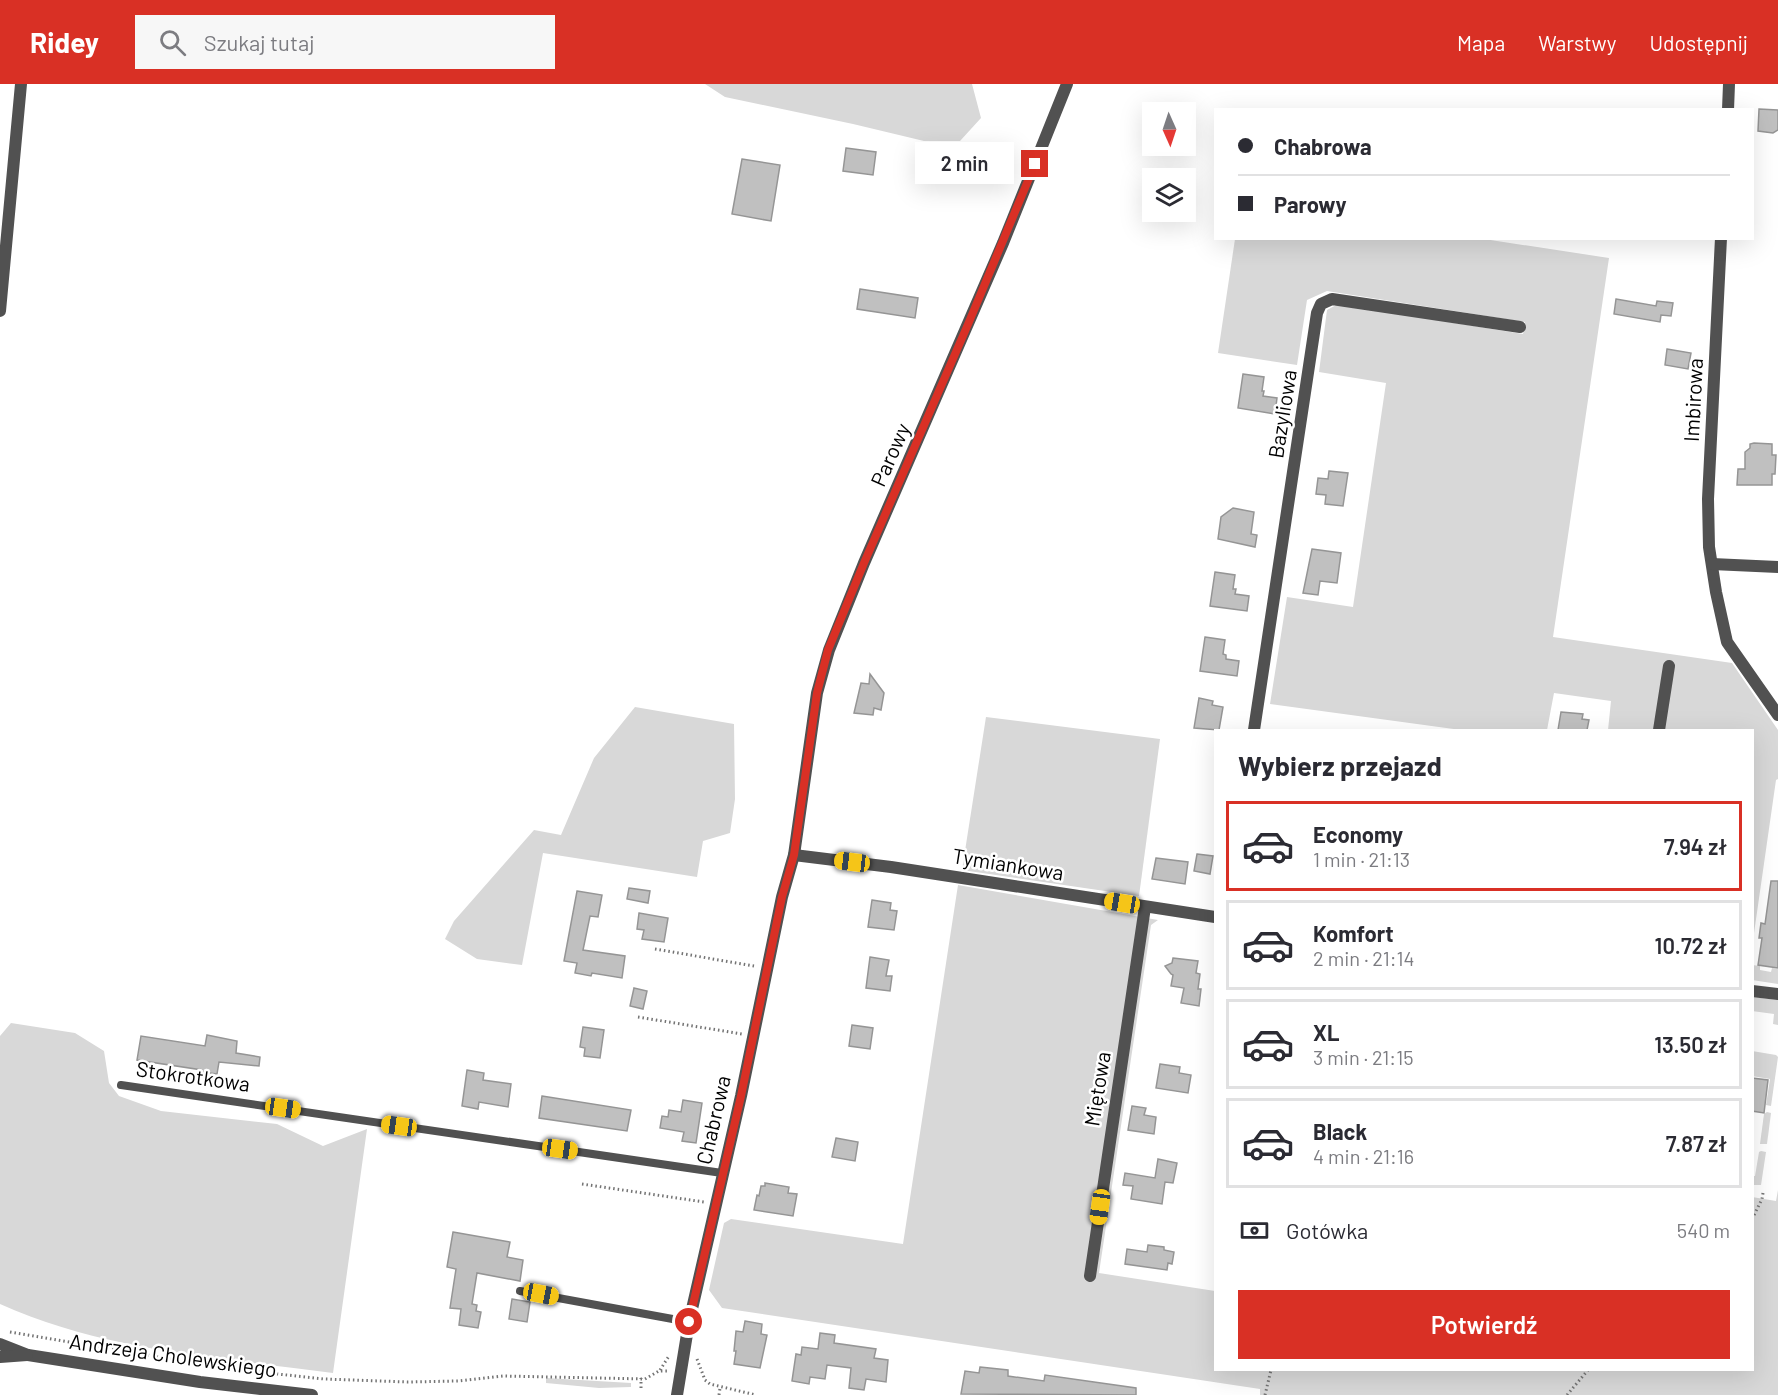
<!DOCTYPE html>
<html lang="pl">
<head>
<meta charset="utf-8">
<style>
	:root { --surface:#fff; --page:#f7f7f7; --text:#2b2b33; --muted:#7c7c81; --line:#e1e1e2; --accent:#d93025 }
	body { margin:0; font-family:Barlow,sans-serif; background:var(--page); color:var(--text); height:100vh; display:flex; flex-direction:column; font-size:22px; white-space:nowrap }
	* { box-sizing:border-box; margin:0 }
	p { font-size:20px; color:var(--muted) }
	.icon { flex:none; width:33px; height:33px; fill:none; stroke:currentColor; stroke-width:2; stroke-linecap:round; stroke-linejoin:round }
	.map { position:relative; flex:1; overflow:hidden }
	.drawer { position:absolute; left:1214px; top:645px; width:540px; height:642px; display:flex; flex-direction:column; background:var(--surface); border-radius:0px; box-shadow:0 6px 24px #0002 }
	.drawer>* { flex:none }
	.hud { position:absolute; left:1214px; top:24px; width:540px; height:132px; border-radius:0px; box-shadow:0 6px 24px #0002; display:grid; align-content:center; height:132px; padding:0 24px; background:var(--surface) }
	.needle { width:39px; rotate:177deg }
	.buttons { position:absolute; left:1142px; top:18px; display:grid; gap:12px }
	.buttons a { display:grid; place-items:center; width:54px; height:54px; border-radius:0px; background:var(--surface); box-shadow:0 6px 24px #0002; font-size:30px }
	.end { position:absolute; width:27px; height:27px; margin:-14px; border:8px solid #d93025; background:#fff; box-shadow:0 0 0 3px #fff }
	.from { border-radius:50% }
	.bubble { position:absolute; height:42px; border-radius:0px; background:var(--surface); box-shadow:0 6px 24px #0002; font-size:20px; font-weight:600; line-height:42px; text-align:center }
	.car { position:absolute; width:18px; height:36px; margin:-18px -9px; border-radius:8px; box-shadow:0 0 4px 2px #0007; background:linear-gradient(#f5c518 24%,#345 0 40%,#f5c518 0 76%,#345 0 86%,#f5c518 0) }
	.hud b { display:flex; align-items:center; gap:21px; height:57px; font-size:22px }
	.hud b+b { border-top:2px solid var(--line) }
	.hud i { width:15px; height:15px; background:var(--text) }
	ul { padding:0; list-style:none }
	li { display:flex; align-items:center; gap:18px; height:90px; margin:0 12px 9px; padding:0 12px; border:3px solid var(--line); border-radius:0px }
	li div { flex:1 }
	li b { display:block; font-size:22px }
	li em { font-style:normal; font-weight:600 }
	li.current { border-color:var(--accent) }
	li>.icon { width:54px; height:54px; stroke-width:1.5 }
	h2 { padding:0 24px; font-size:27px; line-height:72px }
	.pay { display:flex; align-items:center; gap:15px; height:66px; padding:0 24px; font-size:22px }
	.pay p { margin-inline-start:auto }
	.action { display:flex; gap:12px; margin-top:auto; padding:12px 24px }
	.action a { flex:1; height:69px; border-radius:0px; background:var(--accent); color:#fff; font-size:24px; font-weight:600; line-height:69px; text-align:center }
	header { display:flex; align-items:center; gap:36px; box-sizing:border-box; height:84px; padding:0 30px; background:var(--accent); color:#fff }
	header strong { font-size:28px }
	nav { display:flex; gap:33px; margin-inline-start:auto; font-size:21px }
	.search { width:420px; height:54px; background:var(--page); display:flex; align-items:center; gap:15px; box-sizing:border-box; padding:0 21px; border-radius:0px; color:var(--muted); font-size:22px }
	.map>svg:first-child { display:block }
</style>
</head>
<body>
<header>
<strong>Ridey</strong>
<div class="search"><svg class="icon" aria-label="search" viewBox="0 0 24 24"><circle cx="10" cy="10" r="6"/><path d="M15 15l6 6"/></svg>Szukaj tutaj</div>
<nav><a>Mapa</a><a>Warstwy</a><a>Udostępnij</a></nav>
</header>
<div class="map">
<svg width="1778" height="1311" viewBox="0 0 1778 1311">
	<rect width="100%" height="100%" fill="#fff"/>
	<!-- green -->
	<g fill="#d8d8d8">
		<polygon points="705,0 972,0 981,34 960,57 924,57 853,40 725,13"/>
		<polygon points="1235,155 1484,155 1609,174 1553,553 1732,579 1778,646 1778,695 1776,696 1752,863 1752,646 1608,646 1611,617 1554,609 1547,646 1461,646 1270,620 1287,513 1353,523 1386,299 1319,288 1327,226 1338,220 1523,250 1525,238 1327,207 1307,216 1297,281 1218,269"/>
		<polygon points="635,623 734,640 735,715 730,749 703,757 697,793 543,769 522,881 477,875 445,855 454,837 534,746 561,751 594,674"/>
		<polygon points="986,633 1160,655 1139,812 962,786"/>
		<polygon points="958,801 1158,836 1151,841 1099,1189 1215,1207 1215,1286 1752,1286 1752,1113 1776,1117 1778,1106 1778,1311 1260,1311 1260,1305 722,1224 709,1206 724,1139 731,1135 903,1160"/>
		<polygon points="1752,881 1760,882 1760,886 1771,888 1772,884 1778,885 1778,900 1752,896"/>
		<polygon points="1752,913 1778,916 1778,941 1773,940 1774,930 1752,927"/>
		<path d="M 11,939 L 75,949 L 104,967 L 109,999 L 119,1012 L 161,1027 L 277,1040 L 323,1062 L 367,1045 L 333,1289 C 222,1274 104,1267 0,1220 L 0,952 Z"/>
		<polygon points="1752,967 1776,971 1778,973 1771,1022 1766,1021 1770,995 1752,992"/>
		<polygon points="1767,1028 1771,1029 1767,1060 1760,1060 1764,1030"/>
		<polygon points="1761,1067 1766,1068 1761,1101 1752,1101 1752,1092 1755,1092 1759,1068"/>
		<polygon points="546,1294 631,1299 631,1303 599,1304 546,1299"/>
	</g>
	<!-- building -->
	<g fill="#c0c0c0" stroke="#959595" stroke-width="1.5">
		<polygon points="1759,25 1778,26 1778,46 1773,49 1758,47"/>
		<polygon points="846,64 876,68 873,91 843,87"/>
		<polygon points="742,75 780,81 771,137 732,130"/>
		<polygon points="860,205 918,214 915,234 857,225"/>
		<polygon points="1616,215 1656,222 1657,217 1673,219 1671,232 1661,231 1660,238 1614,230"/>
		<polygon points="1667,265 1691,269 1688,285 1665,281"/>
		<polygon points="1243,290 1264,293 1262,307 1264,307 1263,312 1277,314 1275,330 1238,324"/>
		<polygon points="1754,359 1772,360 1772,371 1776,371 1775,390 1772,390 1772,401 1737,401 1738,385 1745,385 1745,368 1750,364 1750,360"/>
		<polygon points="1329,387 1348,389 1343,422 1325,420 1326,411 1316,410 1318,394 1328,395"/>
		<polygon points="1233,424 1254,428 1251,450 1257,451 1255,463 1218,455 1221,433"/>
		<polygon points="1312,465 1341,469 1337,499 1320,497 1318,511 1303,509"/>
		<polygon points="1215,488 1235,491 1233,505 1236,505 1235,510 1249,512 1247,527 1210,522"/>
		<polygon points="1205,553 1225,556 1223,570 1226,571 1226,575 1239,577 1237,592 1200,587"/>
		<polygon points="870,590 884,609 881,626 874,624 873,631 854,629 861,599 869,600"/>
		<polygon points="1199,614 1213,617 1212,621 1223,623 1219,646 1194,644"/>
		<polygon points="1561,628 1583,630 1582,635 1589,636 1587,646 1558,646"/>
		<polygon points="1197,770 1213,772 1210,790 1194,787"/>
		<polygon points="1156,774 1188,778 1185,800 1152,795"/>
		<polygon points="1771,797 1778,797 1778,884 1758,881 1762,854 1759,854 1761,839 1765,840"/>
		<polygon points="629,804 650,807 648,819 627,815"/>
		<polygon points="577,807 602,811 598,833 590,832 583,866 625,872 622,894 592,889 591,892 575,889 577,879 564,877"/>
		<polygon points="872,816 891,819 890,826 897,827 894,846 868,843"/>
		<polygon points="639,829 668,834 664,858 642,855 644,846 637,845"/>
		<polygon points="870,873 889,876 886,892 892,892 890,907 866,904"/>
		<polygon points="1173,874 1198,877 1196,889 1200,890 1198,905 1201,905 1199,922 1181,919 1184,904 1171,902 1173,891 1171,890 1165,882 1172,879"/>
		<polygon points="634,904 647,907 643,925 630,922"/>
		<polygon points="852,941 873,944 870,965 849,962"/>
		<polygon points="583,943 604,946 600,974 584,972 585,964 580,963"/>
		<polygon points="207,951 237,957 236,969 260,973 259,982 219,978 217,990 202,988 202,986 137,976 141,952 205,962"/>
		<polygon points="1160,980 1180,983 1179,989 1191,991 1188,1009 1156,1004"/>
		<polygon points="467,986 484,989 483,996 511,1000 508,1023 479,1018 478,1025 462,1022"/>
		<polygon points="1752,994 1768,996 1764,1029 1752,1027"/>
		<polygon points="542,1012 631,1026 627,1047 539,1034"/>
		<polygon points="683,1016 702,1019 696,1059 682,1057 684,1048 660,1044 662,1032 668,1033 669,1026 681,1028"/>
		<polygon points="1132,1022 1146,1024 1144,1031 1156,1033 1154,1050 1128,1046"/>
		<polygon points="836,1054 858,1058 855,1077 832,1073"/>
		<polygon points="1158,1075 1177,1079 1173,1099 1165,1098 1162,1120 1131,1115 1133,1102 1123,1101 1125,1089 1155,1094"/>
		<polygon points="765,1099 789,1103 788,1109 797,1110 793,1132 754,1126 757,1111 759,1112 761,1102 765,1102"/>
		<polygon points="453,1148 510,1158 507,1173 523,1176 520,1197 477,1189 472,1220 477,1221 476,1227 481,1228 478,1244 459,1241 461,1225 450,1224 456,1185 447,1183"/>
		<polygon points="1148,1161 1164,1163 1164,1166 1174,1168 1172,1180 1168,1179 1167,1186 1125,1180 1127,1165 1147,1168"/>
		<polygon points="512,1215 530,1218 527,1238 509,1235"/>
		<polygon points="745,1237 762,1240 761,1250 767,1251 760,1284 734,1280 736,1267 734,1267 736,1247 743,1248"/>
		<polygon points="820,1249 835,1251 834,1259 876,1265 874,1274 888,1276 886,1298 866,1295 864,1306 849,1304 851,1284 827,1281 825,1295 810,1293 809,1300 792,1297 796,1270 801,1271 802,1263 818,1265"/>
		<polygon points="980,1283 1008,1286 1008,1292 1044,1297 1045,1291 1136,1304 1136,1311 961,1310 965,1287 979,1289"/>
	</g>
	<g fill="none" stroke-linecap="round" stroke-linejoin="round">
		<!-- path -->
		<g stroke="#737373" stroke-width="3" stroke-dasharray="1.5 3" stroke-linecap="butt">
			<polyline points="655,865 754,882"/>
			<polyline points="638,933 742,950"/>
			<polyline points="582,1100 704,1118"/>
			<polyline points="1752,1135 1762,1115 1763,1109"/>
			<polyline points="10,1248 231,1285 324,1295 408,1298 458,1297 503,1292 645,1295 659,1287 667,1287"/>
			<polyline points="697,1275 705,1296 710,1300 756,1311"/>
			<polyline points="660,1286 669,1272"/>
			<polyline points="641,1304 641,1294"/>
			<polyline points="719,1311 720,1304"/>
			<polyline points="1265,1311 1271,1286"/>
			<polyline points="1567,1311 1588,1286"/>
		</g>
		<!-- lane -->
		<g stroke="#515151" stroke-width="8">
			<polyline points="121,1001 722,1089"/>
			<polyline points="520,1207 689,1238"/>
		</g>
		<!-- street -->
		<g stroke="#515151" stroke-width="12">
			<polyline points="1728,26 1729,0"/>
			<polyline points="1721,154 1708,415 1709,463 1716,508 1727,558 1778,631"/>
			<polyline points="0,227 21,0"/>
			<polyline points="1712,480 1778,483"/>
			<polyline points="1254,646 1317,229 1321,220 1332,215 1520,243"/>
			<polyline points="1659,646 1669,582"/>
			<polyline points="794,771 891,783 1215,833"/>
			<polyline points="1752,907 1778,910"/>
			<polyline points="1090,1192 1145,823"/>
			<polyline points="0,1260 28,1271 200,1298 312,1311"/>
			<polyline points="0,1273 27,1271"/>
			<polyline points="677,1311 689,1238 741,1012 782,813 794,771 817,609 829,566 864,479 1003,159 1067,0"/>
		</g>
	</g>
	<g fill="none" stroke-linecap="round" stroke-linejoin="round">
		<!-- route -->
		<polyline stroke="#d93025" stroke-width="8" points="689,1238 741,1012 782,813 794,771 817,609 828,566 864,479 969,238 1035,80"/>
	</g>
	<g text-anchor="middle" stroke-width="5" stroke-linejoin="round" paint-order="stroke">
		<!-- street labels -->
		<g font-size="21" fill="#000" stroke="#fff">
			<text transform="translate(1694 316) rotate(-87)" y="7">Imbirowa</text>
			<text transform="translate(1283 330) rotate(-81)" y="7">Bazyliowa</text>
			<text transform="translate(891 371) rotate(-66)" y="7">Parowy</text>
			<text transform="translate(1008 781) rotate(9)" y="7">Tymiankowa</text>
			<text transform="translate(193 993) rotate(8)" y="7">Stokrotkowa</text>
			<text transform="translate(1098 1005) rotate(-81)" y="7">Miętowa</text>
			<text transform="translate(714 1036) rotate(-77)" y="7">Chabrowa</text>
			<text transform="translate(173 1272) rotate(8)" y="7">Andrzeja Cholewskiego</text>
		</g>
	</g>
</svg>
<div class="buttons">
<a><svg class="needle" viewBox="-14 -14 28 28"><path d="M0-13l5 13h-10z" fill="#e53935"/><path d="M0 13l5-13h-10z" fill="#7c7c81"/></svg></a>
<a><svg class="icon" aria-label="layers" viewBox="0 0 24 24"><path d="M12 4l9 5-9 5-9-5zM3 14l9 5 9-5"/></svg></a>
</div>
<i class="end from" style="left:689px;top:1238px"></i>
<i class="end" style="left:1035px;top:80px"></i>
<div class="bubble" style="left:915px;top:58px;width:99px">2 min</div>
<i class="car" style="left:852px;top:778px;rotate:277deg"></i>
<i class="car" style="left:1122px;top:819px;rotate:279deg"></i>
<i class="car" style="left:283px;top:1024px;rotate:98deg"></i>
<i class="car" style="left:399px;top:1042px;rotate:278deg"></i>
<i class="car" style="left:560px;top:1065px;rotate:98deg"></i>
<i class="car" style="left:1100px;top:1123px;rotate:188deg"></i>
<i class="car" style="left:541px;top:1210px;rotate:101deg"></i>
<div class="hud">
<b><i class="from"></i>Chabrowa</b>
<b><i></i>Parowy</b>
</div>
<section class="drawer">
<h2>Wybierz przejazd</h2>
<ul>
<li class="current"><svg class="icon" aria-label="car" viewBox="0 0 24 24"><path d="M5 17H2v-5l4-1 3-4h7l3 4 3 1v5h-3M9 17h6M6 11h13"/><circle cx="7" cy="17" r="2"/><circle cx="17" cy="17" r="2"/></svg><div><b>Economy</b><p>1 min · 21:13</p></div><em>7.94 zł</em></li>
<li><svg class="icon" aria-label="car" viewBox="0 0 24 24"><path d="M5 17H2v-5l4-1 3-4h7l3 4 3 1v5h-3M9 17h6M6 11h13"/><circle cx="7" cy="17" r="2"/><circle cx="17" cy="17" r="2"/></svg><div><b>Komfort</b><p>2 min · 21:14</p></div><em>10.72 zł</em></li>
<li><svg class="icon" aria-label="car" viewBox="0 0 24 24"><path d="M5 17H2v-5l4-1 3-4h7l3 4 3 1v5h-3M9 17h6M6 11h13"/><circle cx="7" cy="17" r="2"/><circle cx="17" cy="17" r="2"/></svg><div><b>XL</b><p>3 min · 21:15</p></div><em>13.50 zł</em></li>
<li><svg class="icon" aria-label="car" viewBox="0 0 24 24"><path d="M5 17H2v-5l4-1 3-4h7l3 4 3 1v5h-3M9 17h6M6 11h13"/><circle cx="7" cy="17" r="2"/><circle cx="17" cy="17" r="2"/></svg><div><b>Black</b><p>4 min · 21:16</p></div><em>7.87 zł</em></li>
</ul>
<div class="pay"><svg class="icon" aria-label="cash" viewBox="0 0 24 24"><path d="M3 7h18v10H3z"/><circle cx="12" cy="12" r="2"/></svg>Gotówka<p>540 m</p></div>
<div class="action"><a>Potwierdź</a></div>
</section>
</div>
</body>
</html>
